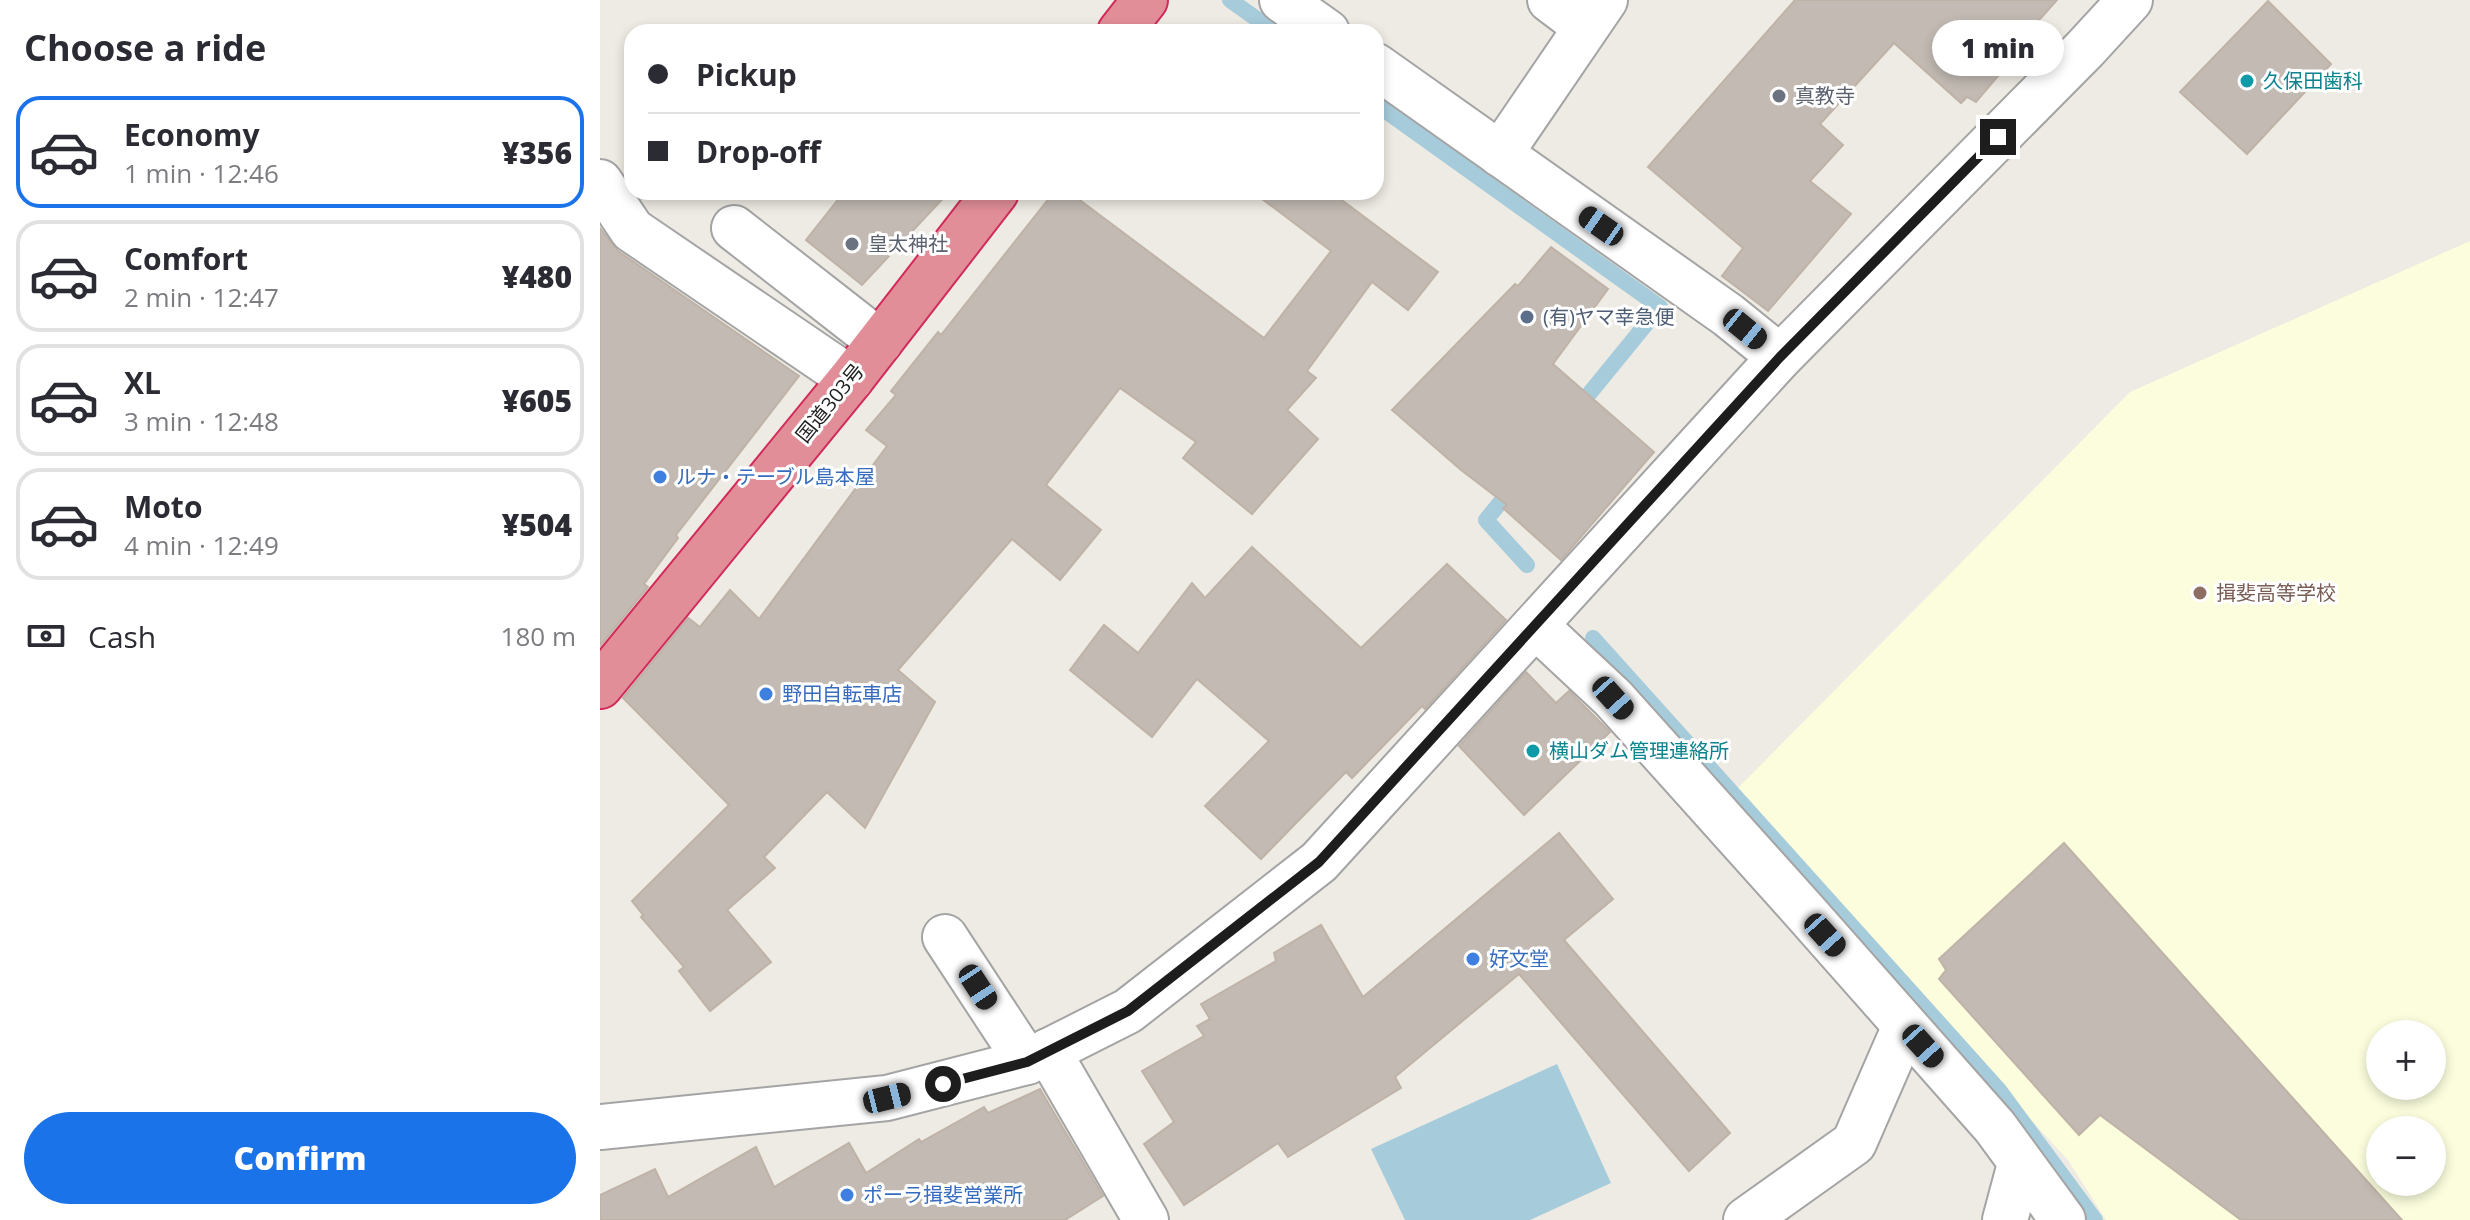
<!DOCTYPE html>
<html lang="en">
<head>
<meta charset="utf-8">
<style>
	:root { --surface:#fff; --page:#f2f2f3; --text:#2b2b33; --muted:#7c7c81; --line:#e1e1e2; --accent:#1a73e8 }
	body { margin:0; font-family:"Open Sans","Noto Sans JP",sans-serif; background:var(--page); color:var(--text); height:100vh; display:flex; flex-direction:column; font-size:30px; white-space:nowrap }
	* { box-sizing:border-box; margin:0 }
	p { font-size:26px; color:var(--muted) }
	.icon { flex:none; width:44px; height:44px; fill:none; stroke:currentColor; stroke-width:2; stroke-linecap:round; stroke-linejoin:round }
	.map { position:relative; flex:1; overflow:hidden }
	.sheet { display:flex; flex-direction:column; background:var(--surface); width:600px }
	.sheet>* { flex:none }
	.guide { position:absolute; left:24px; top:24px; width:760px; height:176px; border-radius:24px; box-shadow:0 4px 12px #0003; display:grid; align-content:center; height:176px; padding:0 24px; background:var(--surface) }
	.fabs { position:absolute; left:1766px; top:1020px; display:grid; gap:16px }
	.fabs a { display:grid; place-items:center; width:80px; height:80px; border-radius:50%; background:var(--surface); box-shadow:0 4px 12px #0003; font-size:40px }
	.end { position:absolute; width:36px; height:36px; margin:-18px; border:10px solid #1d1d1d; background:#fff; box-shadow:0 0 0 4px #fff }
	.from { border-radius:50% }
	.bubble { position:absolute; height:56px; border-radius:28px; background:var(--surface); box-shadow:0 4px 12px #0003; font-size:26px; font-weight:800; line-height:56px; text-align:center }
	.car { position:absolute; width:24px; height:48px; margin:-24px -12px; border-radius:10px; box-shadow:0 0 6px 2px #0007; background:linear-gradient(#222 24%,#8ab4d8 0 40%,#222 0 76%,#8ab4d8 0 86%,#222 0) }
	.guide b { display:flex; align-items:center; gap:28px; height:76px; font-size:30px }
	.guide b+b { border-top:2px solid var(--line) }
	.guide i { width:20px; height:20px; background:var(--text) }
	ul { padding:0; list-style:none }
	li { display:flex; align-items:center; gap:24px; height:112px; margin:0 16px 12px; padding:0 8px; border:4px solid var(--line); border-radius:24px }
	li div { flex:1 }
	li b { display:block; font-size:30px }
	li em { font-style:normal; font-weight:800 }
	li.on { border-color:var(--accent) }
	li>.icon { width:72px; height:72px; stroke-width:1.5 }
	h2 { padding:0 24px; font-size:36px; line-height:96px }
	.pay { display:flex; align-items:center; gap:20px; height:88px; padding:0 24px; font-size:30px }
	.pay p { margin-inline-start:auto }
	.button { display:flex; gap:16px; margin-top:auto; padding:16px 24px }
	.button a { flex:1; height:92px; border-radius:48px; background:var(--accent); color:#fff; font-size:32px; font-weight:800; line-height:92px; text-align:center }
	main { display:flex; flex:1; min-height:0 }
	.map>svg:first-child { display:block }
</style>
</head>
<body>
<main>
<section class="sheet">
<h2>Choose a ride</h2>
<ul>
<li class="on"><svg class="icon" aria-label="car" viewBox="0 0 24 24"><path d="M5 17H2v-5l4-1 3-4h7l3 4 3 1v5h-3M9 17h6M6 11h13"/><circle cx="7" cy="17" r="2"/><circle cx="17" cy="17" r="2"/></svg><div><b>Economy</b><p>1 min · 12:46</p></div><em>¥356</em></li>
<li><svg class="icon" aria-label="car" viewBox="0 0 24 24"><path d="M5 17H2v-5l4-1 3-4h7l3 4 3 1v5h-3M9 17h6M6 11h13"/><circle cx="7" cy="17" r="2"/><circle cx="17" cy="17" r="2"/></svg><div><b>Comfort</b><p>2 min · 12:47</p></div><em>¥480</em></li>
<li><svg class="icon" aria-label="car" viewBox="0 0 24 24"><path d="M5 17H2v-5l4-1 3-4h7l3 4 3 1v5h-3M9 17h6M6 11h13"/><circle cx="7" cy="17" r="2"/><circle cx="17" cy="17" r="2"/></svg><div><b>XL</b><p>3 min · 12:48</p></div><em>¥605</em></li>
<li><svg class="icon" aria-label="car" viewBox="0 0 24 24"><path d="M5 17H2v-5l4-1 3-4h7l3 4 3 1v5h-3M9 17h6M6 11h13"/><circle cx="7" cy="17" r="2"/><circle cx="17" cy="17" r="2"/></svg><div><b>Moto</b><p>4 min · 12:49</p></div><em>¥504</em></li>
</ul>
<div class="pay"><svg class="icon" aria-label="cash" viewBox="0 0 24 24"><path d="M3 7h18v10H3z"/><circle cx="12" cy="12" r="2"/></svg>Cash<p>180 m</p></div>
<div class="button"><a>Confirm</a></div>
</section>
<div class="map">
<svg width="1870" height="1220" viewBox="0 0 1870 1220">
	<rect width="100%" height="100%" fill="#eeebe4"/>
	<!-- education -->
	<path fill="#fbfddd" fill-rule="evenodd" d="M 1870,241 L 1870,1220 L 1506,1220 L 1468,1160 L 1131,795 L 1530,392 ZM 1780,1034 L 1832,1034 L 1832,1086 L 1780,1086 ZM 1780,1130 L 1832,1130 L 1832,1182 L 1780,1182 Z"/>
	<!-- water -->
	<polygon fill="#a6cbda" points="957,1064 1011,1183 930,1220 805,1220 771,1149"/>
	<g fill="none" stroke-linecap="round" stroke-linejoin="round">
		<!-- stream -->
		<g stroke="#a6cbda" stroke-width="16">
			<polyline points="630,0 675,32"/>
			<polyline points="776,104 1060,307 976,410"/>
			<polyline points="916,483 886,520 927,565"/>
			<polyline points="993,638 1399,1090 1495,1220"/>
		</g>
	</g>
	<!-- building -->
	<g fill="#c2bab3" stroke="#bfb3a7" stroke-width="2">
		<polygon points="1195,0 1457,0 1432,28 1436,31 1376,102 1367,97 1361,103 1294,43 1220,124 1243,145 1210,181 1251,214 1168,311 1122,276 1143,248 1048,167"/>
		<polygon points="1668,1 1731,64 1647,154 1580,92"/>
		<polygon points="244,192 349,192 262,285 206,240"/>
		<polygon points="454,192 469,192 664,338 731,251 653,192 731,192 838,272 808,310 772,282 707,371 716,378 687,410 718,439 652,514 583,458 596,442 520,388 446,485 501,530 460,580 412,539 298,670 335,702 265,828 227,792 164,857 175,868 127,910 171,962 110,1011 79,971 84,967 41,917 43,915 32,901 129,805 23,698 88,618 100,627 130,590 159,619 287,446 266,430 296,395 291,391 338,332 341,335"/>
		<polygon points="0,228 18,251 199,376 76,535 78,538 44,584 48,587 0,646"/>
		<polygon points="951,247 1008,289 953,364 1054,452 961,560 903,508 907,505 861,470 792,410 915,284 918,286"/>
		<polygon points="652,547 761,648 847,564 906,620 825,709 822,706 752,778 746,772 661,859 605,806 669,741 597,679 552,737 470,670 504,625 538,653 592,583 605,598"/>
		<polygon points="926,672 956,703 969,691 1010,732 924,815 859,746"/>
		<polygon points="959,833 1013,899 964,940 1130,1133 1089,1171 919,974 795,1077 801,1088 688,1157 678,1143 584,1205 544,1144 574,1122 542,1071 604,1036 597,1026 610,1019 601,1004 676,961 674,953 721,925 763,997"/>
		<polygon points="1464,843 1802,1220 1641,1220 1500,1115 1479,1135 1339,979 1346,970 1339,959"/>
		<polygon points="440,1089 503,1196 465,1220 0,1220 0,1195 55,1169 68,1197 156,1147 174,1187 249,1143 266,1173 319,1139 321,1142 384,1107 388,1113"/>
	</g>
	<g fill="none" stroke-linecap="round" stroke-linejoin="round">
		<!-- minor casing -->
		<g stroke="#a4a4a4" stroke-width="48">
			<g id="minor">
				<polyline points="682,0 727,32"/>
				<polyline points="950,0 986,27"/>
				<polyline points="776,66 1128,315 1180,357"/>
				<polyline points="900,154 1005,0"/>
				<polyline points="0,182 32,230 251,379"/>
				<polyline points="134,228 280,342"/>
				<polyline points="937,627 1013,698 1205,912 1395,1127 1463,1220"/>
				<polyline points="345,937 427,1062"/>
				<polyline points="448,1051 546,1220"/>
				<polyline points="0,1127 287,1098 427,1062 528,1011 719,862 1180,357 1485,49 1530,0"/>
				<polyline points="1146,1220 1254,1143 1305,1026"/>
				<polyline points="1405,1220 1420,1164"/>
			</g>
		</g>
		<!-- highway casing -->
		<g stroke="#d12b5a" stroke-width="48">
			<g id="highway">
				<polyline points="520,32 545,0"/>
				<polyline points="0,686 251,379 396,192"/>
			</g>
		</g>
		<!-- minor -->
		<use href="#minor" stroke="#fff" stroke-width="44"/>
		<!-- highway -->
		<use href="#highway" stroke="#e28e99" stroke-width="44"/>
	</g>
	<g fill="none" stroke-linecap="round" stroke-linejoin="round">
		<!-- route -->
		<polyline stroke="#1d1d1d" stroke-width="10" points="343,1084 427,1062 528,1011 719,862 1180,357 1398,137"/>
	</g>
	<!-- markers -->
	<g fill="#0f9aa8" stroke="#fff" stroke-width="3">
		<circle cx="1647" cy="81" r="8"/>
		<circle cx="933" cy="751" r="8"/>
	</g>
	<g fill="#6b7280" stroke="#fff" stroke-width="3">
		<circle cx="1179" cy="96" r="8"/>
		<circle cx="252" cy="244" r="8"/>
	</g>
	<circle fill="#5c6f8a" stroke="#fff" stroke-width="3" cx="927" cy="317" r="8"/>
	<g fill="#3f7fe0" stroke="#fff" stroke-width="3">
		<circle cx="60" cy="477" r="8"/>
		<circle cx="166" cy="694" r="8"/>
		<circle cx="873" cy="959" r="8"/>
		<circle cx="247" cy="1195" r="8"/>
	</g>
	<circle fill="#8d6e63" stroke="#fff" stroke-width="3" cx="1600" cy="593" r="8"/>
	<g text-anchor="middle" stroke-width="6" stroke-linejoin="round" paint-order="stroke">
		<!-- culture labels -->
		<g font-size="20" fill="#0d838f" stroke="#fff" text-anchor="start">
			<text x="1663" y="88">久保田歯科</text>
			<text x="949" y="758">横山ダム管理連絡所</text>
		</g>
		<!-- worship labels -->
		<g font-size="20" fill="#5b616d" stroke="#fff" text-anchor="start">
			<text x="1195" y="103">真教寺</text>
			<text x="268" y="251">皇太神社</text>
		</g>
		<!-- service labels -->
		<g font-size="20" fill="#4e5e75" stroke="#fff" text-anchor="start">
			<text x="943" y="324">(有)ヤマ幸急便</text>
		</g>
		<!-- street labels -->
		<g font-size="20" fill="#1d1d1d" stroke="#fff">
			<text transform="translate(230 403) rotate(-51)" y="7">国道303号</text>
		</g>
		<!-- shop labels -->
		<g font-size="20" fill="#366cbe" stroke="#fff" text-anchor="start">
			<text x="76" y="484">ルナ・テーブル島本屋</text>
			<text x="182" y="701">野田自転車店</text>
			<text x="889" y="966">好文堂</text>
			<text x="263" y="1202">ポーラ揖斐営業所</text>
		</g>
		<!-- education labels -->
		<g font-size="20" fill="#785e54" stroke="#fff" text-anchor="start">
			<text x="1616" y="600">揖斐高等学校</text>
		</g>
	</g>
</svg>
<div class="fabs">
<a>+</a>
<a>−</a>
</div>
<i class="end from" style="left:343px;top:1084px"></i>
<i class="end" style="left:1398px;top:137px"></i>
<div class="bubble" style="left:1332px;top:20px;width:132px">1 min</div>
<i class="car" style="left:1001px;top:226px;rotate:305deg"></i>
<i class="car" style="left:1145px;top:329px;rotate:129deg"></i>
<i class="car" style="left:1013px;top:698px;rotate:138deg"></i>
<i class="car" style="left:1225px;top:935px;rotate:138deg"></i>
<i class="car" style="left:378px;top:987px;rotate:147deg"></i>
<i class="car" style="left:1323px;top:1046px;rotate:138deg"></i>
<i class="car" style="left:287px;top:1098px;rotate:76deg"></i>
<div class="guide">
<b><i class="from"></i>Pickup</b>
<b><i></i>Drop-off</b>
</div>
</div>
</main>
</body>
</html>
